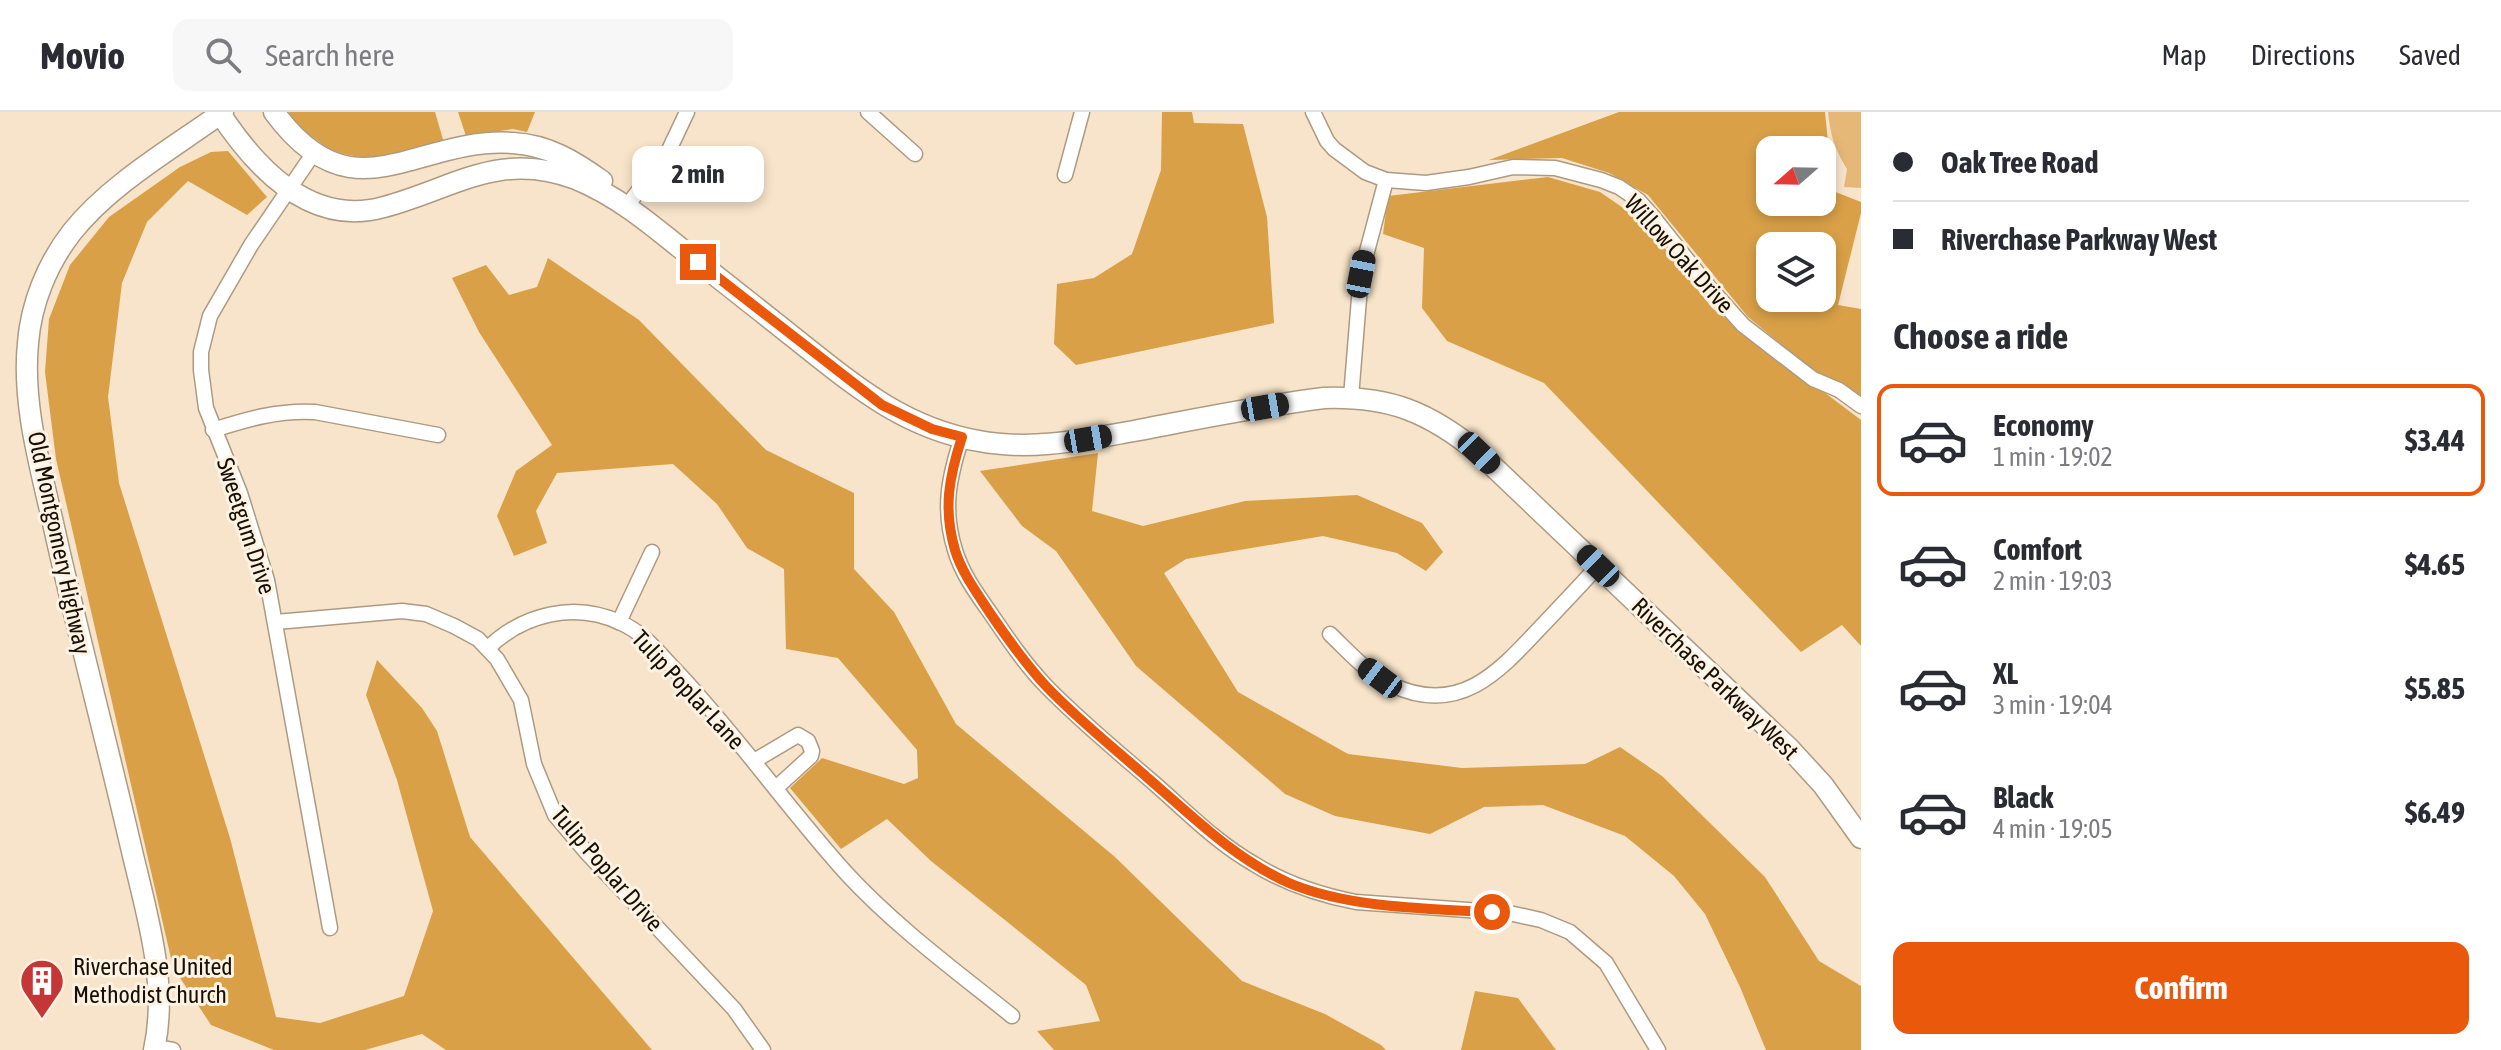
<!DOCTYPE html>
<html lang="en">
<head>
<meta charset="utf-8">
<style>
	:root { --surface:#fff; --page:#f7f7f7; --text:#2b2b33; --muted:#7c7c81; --line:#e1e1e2; --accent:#ea580c }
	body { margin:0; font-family:"Asap Condensed",sans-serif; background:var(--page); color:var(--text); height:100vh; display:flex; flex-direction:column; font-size:30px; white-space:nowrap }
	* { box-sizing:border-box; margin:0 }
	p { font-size:26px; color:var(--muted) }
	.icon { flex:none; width:44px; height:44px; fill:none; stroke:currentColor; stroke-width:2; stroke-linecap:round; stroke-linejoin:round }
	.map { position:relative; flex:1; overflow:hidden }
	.drawer { display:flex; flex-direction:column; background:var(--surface); width:640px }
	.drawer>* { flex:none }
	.banner { display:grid; align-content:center; height:176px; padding:0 32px; background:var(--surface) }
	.needle { width:52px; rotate:250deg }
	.controls { position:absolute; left:1756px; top:24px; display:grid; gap:16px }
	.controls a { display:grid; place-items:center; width:80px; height:80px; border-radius:16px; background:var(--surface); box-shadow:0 4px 12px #0003; font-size:40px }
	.end { position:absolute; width:36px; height:36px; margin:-18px; border:10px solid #ea580c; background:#fff; box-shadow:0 0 0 4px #fff }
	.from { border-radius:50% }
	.bubble { position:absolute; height:56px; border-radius:16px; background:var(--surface); box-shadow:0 4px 12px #0003; font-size:26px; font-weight:700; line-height:56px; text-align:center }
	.car { position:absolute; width:24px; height:48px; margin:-24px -12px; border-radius:10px; box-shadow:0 0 6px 2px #0007; background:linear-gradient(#222 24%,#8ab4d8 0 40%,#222 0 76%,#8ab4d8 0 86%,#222 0) }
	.banner b { display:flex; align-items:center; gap:28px; height:76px; font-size:30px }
	.banner b+b { border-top:2px solid var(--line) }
	.banner i { width:20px; height:20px; background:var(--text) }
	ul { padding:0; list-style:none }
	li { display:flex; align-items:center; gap:24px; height:112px; margin:0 16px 12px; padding:0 16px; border:4px solid transparent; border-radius:16px }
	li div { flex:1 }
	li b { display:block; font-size:30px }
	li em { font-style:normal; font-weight:700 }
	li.on { border-color:var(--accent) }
	li>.icon { width:72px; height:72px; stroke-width:1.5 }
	h2 { padding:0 32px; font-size:36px; line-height:96px }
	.action { display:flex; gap:16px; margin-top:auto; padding:16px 32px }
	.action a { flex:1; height:92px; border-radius:16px; background:var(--accent); color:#fff; font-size:32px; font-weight:700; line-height:92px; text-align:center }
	header { display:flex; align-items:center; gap:48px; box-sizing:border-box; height:112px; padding:0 40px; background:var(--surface); border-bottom:2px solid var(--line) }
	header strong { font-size:38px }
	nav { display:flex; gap:44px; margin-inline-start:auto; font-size:28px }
	.search { width:560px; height:72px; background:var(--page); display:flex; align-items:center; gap:20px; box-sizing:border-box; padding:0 28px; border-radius:16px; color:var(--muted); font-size:30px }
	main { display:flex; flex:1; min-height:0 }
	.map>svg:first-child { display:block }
</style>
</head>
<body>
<header>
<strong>Movio</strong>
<div class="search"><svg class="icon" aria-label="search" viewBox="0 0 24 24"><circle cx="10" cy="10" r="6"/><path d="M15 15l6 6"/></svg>Search here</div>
<nav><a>Map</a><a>Directions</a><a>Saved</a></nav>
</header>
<main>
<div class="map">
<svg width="1861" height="938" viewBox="0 0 1861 938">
	<rect width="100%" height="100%" fill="#f7e4ca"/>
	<!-- green -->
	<path fill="#e5b878" d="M 1828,0 L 1861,0 L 1861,76 L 1844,75 L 1847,57 C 1835,38 1830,22 1828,0 Z"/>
	<!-- forest -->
	<g fill="#d9a047" fill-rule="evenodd">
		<polygon points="289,0 435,0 444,31 376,48 333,40 292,10"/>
		<polygon points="458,0 535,0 527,20 513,17 466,24"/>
		<polygon points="1162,0 1192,0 1194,11 1243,12 1267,105 1274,211 1076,253 1054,232 1057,172 1094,166 1132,142 1161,58"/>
		<path d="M 1619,0 L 1825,0 L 1833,79 L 1861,90 L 1861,101 L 1838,193 L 1861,197 L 1861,289 L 1810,256 L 1748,205 L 1648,83 L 1609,61 L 1562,46 L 1489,48 ZM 1770,38 L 1822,38 L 1822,90 L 1770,90 ZM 1770,134 L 1822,134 L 1822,186 L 1770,186 Z"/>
		<polygon points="228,39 267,85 247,103 188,69 147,110 122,171 108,285 119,371 230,726 276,905 320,911 404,884 433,799 397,668 366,583 377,548 422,596 437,619 470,725 652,938 446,938 422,922 365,938 274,938 211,913 173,855 56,347 45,260 49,207 70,153 109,105 180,55 211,40"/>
		<polygon points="1548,65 1600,80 1645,111 1712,196 1861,308 1861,534 1842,513 1801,540 1544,271 1447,229 1422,196 1424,136 1383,122 1388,84"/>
		<polygon points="548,146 639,208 766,338 854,381 854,457 894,500 956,612 1115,745 1242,869 1325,902 1381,933 1386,938 1054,938 1037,919 1100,909 1086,873 931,749 887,707 841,737 790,676 822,646 904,672 918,666 917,638 838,546 786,537 784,457 747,436 717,392 673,352 557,361 536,399 547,431 514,444 497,404 516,359 552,333 479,220 452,166 486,153 509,183 537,175"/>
		<polygon points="1098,341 1092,399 1143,414 1245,389 1357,383 1422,411 1443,440 1426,459 1397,441 1323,424 1186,447 1164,461 1238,580 1348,642 1462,656 1585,652 1620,635 1662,664 1765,765 1819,849 1861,874 1861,938 1766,938 1740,875 1705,802 1674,764 1625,724 1543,693 1484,695 1430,722 1335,704 1285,682 1136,554 1056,439 1022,414 980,359"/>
		<polygon points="1475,879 1518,886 1556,938 1461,938"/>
	</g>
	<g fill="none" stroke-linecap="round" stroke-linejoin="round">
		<!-- street casing -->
		<g stroke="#ac9b82" stroke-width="17">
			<g id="street">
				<polyline points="868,0 915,42"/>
				<polyline points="1313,0 1327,29 1334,37 1365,60 1386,68 1426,71 1469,65 1513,55 1555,56 1601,68 1619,75 1638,88 1654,106 1708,174 1743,213 1813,267 1839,278 1861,294"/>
				<polyline points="313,42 251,133 210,204 201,240 201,258 206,296 240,381 267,468 330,816"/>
				<polyline points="1065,63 1082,0"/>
				<polyline points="627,94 669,38 687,0"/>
				<polyline points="1351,285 1361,162 1386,68"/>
				<path d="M 213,318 C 248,307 278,298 315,300 L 438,323"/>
				<path d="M 962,325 C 949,365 942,397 955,438 C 962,462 977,482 991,502 C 1008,527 1025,552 1046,574 C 1080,609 1118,640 1155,672 C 1187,700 1217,731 1254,752 C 1286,772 1320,783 1356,790 L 1509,801 L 1541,808 L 1570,820 L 1606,851 L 1658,938"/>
				<polyline points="276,510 402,499 426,502 454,514 478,527 497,547 521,588 534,652 555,703 587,741 734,897 763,938"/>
				<polyline points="619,510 652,440"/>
				<path d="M 1330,522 C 1349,540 1368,562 1392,573 C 1458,604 1497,562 1539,517 C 1559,496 1579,475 1598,454"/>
				<path d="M 488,536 C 523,502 575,489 621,511 C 645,521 662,545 680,563 C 739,626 789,698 847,762 C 896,815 956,859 1012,904"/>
				<polyline points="754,649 798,623 808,629 812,639 811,644 776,676"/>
				<polyline points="155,935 173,938"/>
			</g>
		</g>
		<!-- secondary casing -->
		<g stroke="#ac9b82" stroke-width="23">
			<g id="secondary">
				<path d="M 219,0 C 255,55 310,116 384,95 C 455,76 499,38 576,67 C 615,83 647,109 679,135 C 719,166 758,197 797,228 C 855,274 904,316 979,329 C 1031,339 1082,328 1134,319 C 1197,307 1260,294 1324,286 C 1390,284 1429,300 1479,341 L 1789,636 L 1823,673 L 1861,726"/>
				<path d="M 274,0 C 354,109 415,24 513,31 C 548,33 574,49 602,69"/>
				<path d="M 154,938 C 169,871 146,800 131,735 C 106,627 77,519 53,411 C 40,353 22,292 28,231 C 31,192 47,152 72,120 C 110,72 173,36 223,0"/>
			</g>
		</g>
		<!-- street -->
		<use href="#street" stroke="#fff" stroke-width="14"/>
		<!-- secondary -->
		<use href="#secondary" stroke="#fff" stroke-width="20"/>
	</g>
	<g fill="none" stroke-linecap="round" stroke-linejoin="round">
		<!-- route -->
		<path stroke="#ea580c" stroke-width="10" d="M 698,150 L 882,293 L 932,317 L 962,325 C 949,365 943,397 955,438 C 962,461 977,481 990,501 C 1007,526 1025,551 1045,573 C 1077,607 1114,636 1149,667 C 1193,705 1235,747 1289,771 C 1348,796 1429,797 1492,800"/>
	</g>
	<!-- icons -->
	<defs>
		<g id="building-pin" transform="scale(2.3)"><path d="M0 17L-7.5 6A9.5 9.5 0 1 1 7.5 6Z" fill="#c53636" stroke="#fef2e2"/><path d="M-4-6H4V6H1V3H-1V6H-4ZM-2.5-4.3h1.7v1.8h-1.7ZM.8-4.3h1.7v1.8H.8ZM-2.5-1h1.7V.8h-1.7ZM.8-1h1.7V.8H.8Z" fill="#fff"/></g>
	</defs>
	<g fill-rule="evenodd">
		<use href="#building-pin" x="42" y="869"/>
	</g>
	<g text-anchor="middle" stroke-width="6" stroke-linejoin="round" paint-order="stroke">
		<!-- street labels -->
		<g font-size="24" fill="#161007" stroke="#fef2e2">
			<text transform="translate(1679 142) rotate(48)" y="8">Willow Oak Drive</text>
			<text transform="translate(246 414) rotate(72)" y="8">Sweetgum Drive</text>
			<text transform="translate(59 431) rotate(78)" y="8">Old Montgomery Highway</text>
			<text transform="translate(1715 567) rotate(44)" y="8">Riverchase Parkway West</text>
			<text transform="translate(688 578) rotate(47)" y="8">Tulip Poplar Lane</text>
			<text transform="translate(607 757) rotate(49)" y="8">Tulip Poplar Drive</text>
		</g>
		<!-- poi labels -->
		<g font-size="24" fill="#161007" stroke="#fef2e2" text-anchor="start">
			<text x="73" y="863">Riverchase United<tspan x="73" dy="28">Methodist Church</tspan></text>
		</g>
	</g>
</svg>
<div class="controls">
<a><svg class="needle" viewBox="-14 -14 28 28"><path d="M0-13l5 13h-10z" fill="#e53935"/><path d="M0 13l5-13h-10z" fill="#7c7c81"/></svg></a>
<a><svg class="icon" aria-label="layers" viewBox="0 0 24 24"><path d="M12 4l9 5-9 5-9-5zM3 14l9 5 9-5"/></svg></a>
</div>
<i class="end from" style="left:1492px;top:800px"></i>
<i class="end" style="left:698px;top:150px"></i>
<div class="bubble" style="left:632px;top:34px;width:132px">2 min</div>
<i class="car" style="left:1361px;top:162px;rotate:11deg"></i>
<i class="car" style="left:1265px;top:295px;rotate:80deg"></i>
<i class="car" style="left:1088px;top:327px;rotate:80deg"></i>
<i class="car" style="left:1479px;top:341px;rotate:134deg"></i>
<i class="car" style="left:1598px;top:454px;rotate:314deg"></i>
<i class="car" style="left:1380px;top:566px;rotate:307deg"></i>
</div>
<section class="drawer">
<div class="banner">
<b><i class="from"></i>Oak Tree Road</b>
<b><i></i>Riverchase Parkway West</b>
</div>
<h2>Choose a ride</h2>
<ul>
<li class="on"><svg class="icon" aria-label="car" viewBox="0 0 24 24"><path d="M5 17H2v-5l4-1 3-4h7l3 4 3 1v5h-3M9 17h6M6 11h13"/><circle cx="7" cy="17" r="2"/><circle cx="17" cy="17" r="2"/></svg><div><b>Economy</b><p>1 min · 19:02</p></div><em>$3.44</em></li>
<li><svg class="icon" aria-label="car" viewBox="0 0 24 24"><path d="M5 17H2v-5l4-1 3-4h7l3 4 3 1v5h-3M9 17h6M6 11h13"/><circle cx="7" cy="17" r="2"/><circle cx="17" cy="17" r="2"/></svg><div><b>Comfort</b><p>2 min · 19:03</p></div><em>$4.65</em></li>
<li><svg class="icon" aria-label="car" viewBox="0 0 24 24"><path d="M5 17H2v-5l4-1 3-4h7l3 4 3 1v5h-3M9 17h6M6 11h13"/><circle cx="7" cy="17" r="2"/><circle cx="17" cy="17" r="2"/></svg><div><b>XL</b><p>3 min · 19:04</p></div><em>$5.85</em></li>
<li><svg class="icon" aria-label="car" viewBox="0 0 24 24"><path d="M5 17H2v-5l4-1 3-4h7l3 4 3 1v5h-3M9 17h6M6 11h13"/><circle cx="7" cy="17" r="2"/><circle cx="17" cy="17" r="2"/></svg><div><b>Black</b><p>4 min · 19:05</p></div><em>$6.49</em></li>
</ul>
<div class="action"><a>Confirm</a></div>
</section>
</main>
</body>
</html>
